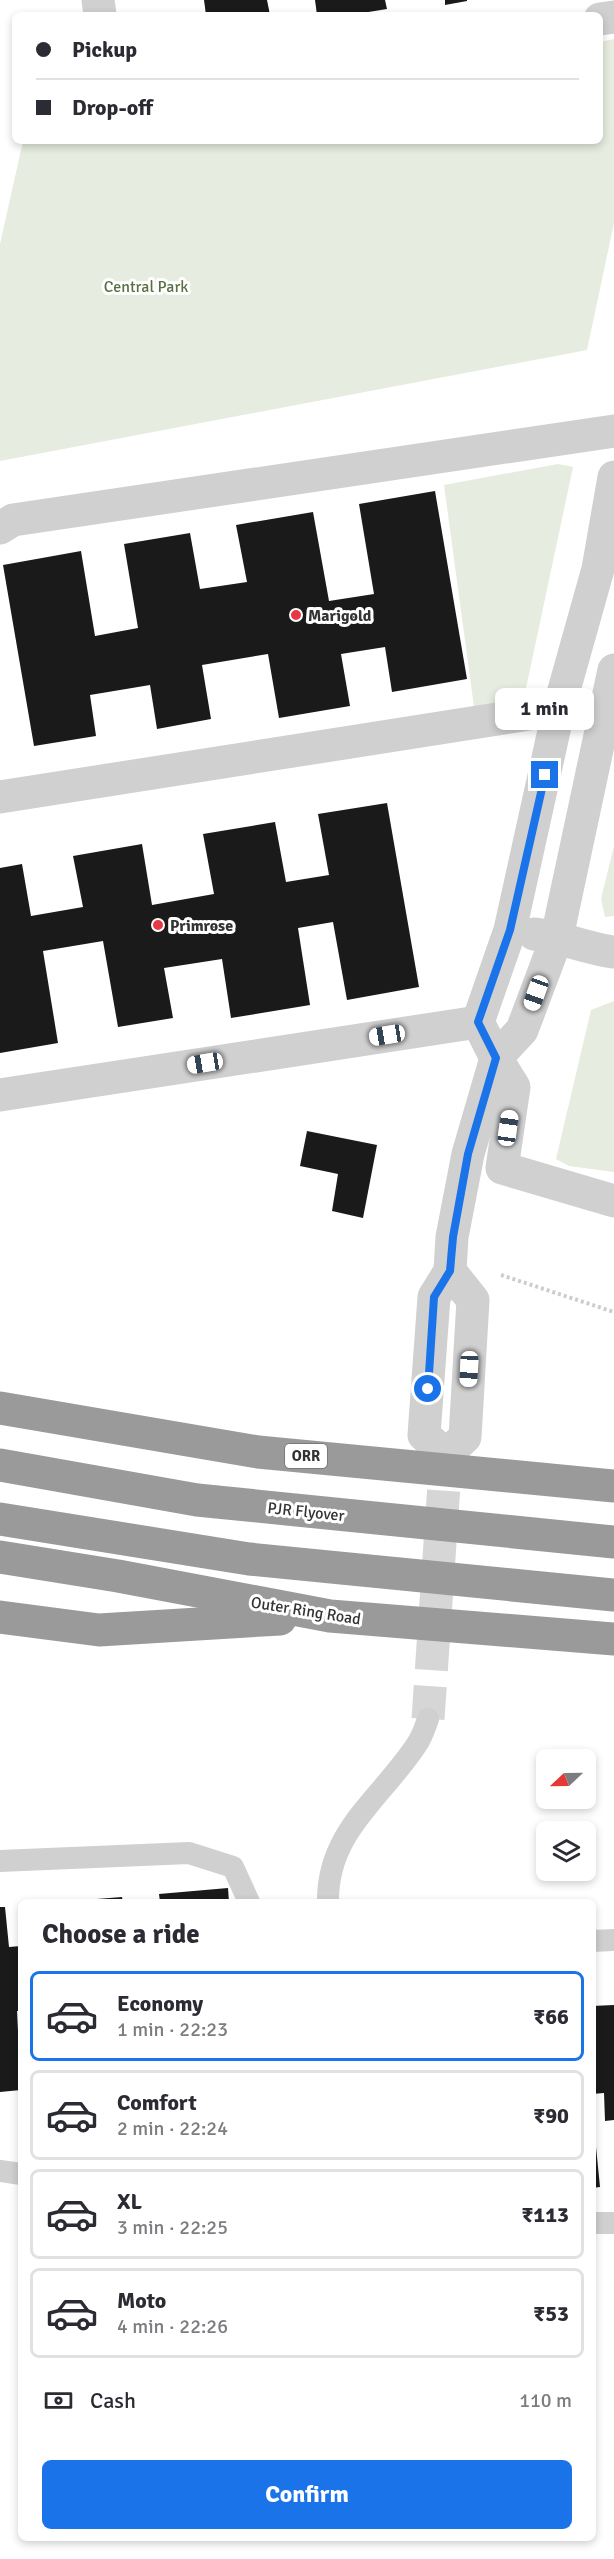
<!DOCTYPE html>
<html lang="en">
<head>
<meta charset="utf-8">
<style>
	:root { --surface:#fff; --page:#f7f7f7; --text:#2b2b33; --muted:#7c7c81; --line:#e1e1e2; --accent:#1a73e8 }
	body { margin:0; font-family:Signika,sans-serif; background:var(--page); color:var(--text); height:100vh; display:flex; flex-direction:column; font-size:22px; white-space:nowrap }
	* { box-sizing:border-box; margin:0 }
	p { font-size:20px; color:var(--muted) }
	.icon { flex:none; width:33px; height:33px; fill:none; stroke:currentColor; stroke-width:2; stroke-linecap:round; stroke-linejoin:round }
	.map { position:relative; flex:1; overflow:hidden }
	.side { position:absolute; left:18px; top:1899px; width:578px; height:642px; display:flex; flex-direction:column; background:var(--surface); border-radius:9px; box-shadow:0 3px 9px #0003 }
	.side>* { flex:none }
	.hud { position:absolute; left:12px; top:12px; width:591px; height:132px; border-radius:9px; box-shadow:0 3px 9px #0003; display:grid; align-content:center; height:132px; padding:0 24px; background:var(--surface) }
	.needle { width:39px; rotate:248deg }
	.buttons { position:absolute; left:536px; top:1749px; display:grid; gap:12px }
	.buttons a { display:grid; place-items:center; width:60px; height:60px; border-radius:9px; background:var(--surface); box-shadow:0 3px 9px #0003; font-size:30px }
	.end { position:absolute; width:27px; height:27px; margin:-14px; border:8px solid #1a73e8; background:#fff; box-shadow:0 0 0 3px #fff }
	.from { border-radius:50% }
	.bubble { position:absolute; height:42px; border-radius:9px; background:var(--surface); box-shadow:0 3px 9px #0003; font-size:20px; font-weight:800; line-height:42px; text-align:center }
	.car { position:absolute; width:18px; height:36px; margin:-18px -9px; border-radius:8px; box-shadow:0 0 4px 2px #0007; background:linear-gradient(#fff 24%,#345 0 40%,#fff 0 76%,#345 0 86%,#fff 0) }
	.hud b { display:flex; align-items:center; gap:21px; height:57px; font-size:22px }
	.hud b+b { border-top:2px solid var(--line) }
	.hud i { width:15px; height:15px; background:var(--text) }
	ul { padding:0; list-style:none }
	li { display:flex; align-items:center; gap:18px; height:90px; margin:0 12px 9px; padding:0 12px; border:3px solid var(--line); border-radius:9px }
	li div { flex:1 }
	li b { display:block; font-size:22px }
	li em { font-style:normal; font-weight:800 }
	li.selected { border-color:var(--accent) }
	li>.icon { width:54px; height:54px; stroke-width:1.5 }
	h2 { padding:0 24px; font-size:27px; line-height:72px }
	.pay { display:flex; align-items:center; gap:15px; height:66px; padding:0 24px; font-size:22px }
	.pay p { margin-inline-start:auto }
	.primary-button { display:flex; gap:12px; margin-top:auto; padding:12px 24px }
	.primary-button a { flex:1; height:69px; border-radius:9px; background:var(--accent); color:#fff; font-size:24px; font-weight:800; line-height:69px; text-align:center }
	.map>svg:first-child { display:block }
</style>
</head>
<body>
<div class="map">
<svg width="614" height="2559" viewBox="0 0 614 2559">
	<rect width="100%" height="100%" fill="#fff"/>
	<!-- green -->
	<g fill="#e6ecdf">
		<polygon points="614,39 614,223 587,350 0,461 0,244 23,141 600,141 600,42"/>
		<polygon points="558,464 573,467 518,726 477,729 444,485"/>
		<polygon points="614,846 614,916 605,917 601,899"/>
		<polygon points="614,1001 614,1172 569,1166 556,1159 591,1010"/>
	</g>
	<!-- building -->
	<g fill="#1a1a1a">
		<polygon points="204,0 267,0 270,15 206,15"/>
		<polygon points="315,0 385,0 387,9 350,15 317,15"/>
		<polygon points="445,0 467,0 467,1 445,5"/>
		<polygon points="435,491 467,679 392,692 385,647 341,654 350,706 279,718 268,654 202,665 211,719 157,729 150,685 90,695 96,736 34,746 3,565 81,551 95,636 138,628 124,544 190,533 200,589 247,582 236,525 313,512 329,601 374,594 359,504"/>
		<polygon points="387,803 419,987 347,1000 333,922 298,928 310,1005 231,1018 222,959 164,968 173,1018 118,1027 103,941 43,951 58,1043 0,1053 0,868 22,864 31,916 83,907 73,856 142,844 152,905 214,894 203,834 275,822 286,882 329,875 318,814"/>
		<polygon points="307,1131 377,1145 363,1218 332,1211 338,1174 300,1166"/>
		<polygon points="228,1888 229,1902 160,1902 159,1894"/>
		<polygon points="122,1897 123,1902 84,1902 84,1900"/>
		<polygon points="0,1907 5,1907 9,1947 21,1946 21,2011 17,2011 21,2090 0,2092"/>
		<polygon points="614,2005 614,2120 605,2121 604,2093 592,2094 592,2006"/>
		<polygon points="592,2107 600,2187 592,2188"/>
	</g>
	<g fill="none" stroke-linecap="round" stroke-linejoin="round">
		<!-- street-tunnel -->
		<polyline stroke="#d6d6d6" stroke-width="33" stroke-dasharray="33 16" stroke-linecap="butt" points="428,1719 446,1455"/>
		<!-- path -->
		<polyline stroke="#cdcdcd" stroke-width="4" stroke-dasharray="3 3" stroke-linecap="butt" points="501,1275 614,1312"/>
		<!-- lane -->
		<g stroke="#d0d0d0" stroke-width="22">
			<polyline points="0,1861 189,1853 233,1867 249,1902"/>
			<path d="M 328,1902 C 327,1831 382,1798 417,1744 C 422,1737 425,1727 428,1719"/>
			<polyline points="592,1941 614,1940"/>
			<polyline points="0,2171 21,2174"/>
			<polyline points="592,2223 614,2223"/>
		</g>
		<!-- street -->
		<g stroke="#d0d0d0" stroke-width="33">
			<polyline points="98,0 100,15"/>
			<polyline points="600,19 614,17"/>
			<polyline points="614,477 598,569 559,708 510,930 478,1022 496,1058 514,1087 502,1168 614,1201"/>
			<polyline points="0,528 13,520 614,431"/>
			<polyline points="0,797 580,706"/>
			<path d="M 534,934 C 562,937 587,949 614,952"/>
			<polyline points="0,1095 478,1022"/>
			<polyline points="450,1271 473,1300 465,1437 446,1455 424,1435 434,1297 450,1271 452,1237 468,1154 496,1058 522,1030 557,937 614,670"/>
		</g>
		<!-- highway -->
		<g stroke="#9a9a9a" stroke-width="33">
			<polyline points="0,1408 258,1452 614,1486"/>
			<polyline points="0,1557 118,1576 330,1616 614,1639"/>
			<polyline points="0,1617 99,1630 280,1619"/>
		</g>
		<!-- highway-bridge -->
		<g stroke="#9a9a9a" stroke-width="33">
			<polyline points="0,1465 197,1500 614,1542"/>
			<polyline points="0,1519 249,1559 614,1595"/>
		</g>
	</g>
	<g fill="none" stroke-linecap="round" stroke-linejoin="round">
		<!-- route -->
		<polyline stroke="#1a73e8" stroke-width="8" points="428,1389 434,1297 450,1271 453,1237 468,1154 496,1058 478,1022 510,930 545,775"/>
	</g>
	<!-- markers -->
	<g fill="#e63946" stroke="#fff" stroke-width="2">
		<circle cx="296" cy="615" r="6"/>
		<circle cx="158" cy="925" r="6"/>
	</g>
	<g text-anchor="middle" stroke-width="6" stroke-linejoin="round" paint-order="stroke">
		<!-- shield labels -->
		<rect fill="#fff" stroke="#707070" stroke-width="1.5" x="285" y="1444" width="42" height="24" rx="4.5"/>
		<g font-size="15" font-weight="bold" fill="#333">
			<text x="306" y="1461">ORR</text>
		</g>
		<!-- park labels -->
		<g font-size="16" fill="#56703f" stroke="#fff">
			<text x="146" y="292">Central Park</text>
		</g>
		<!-- poi labels -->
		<g font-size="16" font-weight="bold" fill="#333" stroke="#fff" text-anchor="start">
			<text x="308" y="621">Marigold</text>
			<text x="170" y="931">Primrose</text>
		</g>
		<!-- street labels -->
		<g font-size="16" fill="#333" stroke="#fff">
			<text transform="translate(306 1511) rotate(6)" y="6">PJR Flyover</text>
			<text transform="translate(306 1610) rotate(9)" y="6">Outer Ring Road</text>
		</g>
	</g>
</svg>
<div class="buttons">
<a><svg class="needle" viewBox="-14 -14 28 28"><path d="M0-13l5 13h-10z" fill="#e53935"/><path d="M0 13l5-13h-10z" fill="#7c7c81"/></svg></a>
<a><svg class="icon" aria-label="layers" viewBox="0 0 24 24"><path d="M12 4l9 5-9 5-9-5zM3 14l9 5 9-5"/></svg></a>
</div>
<i class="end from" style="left:428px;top:1389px"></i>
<i class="end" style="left:545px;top:775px"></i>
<div class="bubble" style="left:495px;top:688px;width:99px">1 min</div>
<i class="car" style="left:536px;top:993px;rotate:200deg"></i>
<i class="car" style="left:387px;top:1035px;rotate:261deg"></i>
<i class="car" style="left:205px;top:1063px;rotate:261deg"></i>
<i class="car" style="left:508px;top:1128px;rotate:8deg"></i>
<i class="car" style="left:469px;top:1369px;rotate:183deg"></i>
<div class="hud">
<b><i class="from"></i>Pickup</b>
<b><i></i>Drop-off</b>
</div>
<section class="side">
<h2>Choose a ride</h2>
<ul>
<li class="selected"><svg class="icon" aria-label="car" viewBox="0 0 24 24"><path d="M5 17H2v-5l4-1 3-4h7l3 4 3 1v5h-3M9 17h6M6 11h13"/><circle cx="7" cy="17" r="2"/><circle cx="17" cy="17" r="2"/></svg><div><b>Economy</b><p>1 min · 22:23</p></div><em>₹66</em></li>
<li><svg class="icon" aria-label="car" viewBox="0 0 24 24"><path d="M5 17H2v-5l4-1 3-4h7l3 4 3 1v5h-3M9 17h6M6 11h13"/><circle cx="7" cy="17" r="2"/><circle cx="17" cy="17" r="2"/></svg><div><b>Comfort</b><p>2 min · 22:24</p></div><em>₹90</em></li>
<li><svg class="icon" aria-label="car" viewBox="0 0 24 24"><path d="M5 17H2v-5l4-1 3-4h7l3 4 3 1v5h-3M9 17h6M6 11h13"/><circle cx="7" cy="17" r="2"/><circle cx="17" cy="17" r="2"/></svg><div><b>XL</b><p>3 min · 22:25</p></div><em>₹113</em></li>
<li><svg class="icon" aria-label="car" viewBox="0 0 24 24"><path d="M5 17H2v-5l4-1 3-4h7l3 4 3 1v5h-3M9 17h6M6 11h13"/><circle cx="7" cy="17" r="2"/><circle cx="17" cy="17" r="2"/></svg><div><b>Moto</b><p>4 min · 22:26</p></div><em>₹53</em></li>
</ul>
<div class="pay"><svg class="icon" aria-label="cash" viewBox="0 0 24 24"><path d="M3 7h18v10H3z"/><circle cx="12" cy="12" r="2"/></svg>Cash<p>110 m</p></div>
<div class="primary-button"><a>Confirm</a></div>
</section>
</div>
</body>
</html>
